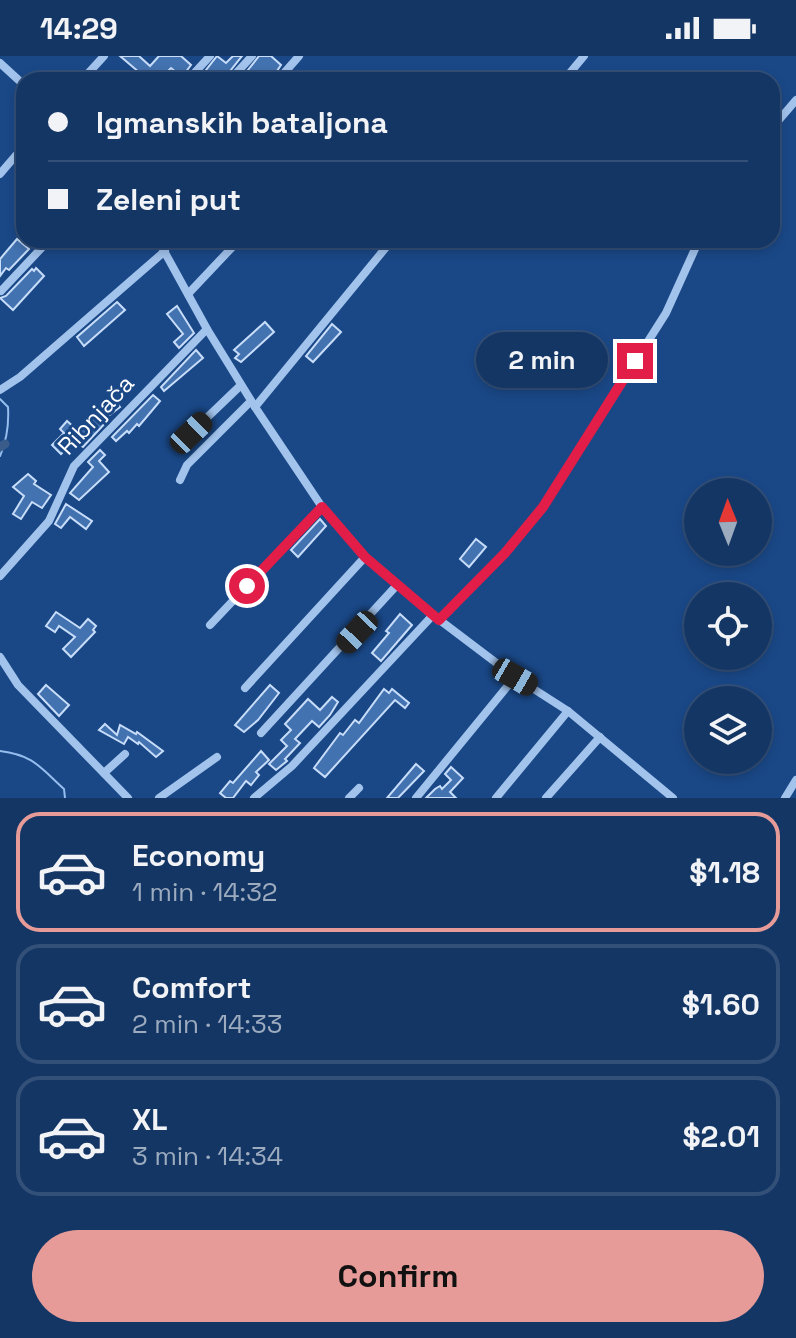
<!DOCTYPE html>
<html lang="en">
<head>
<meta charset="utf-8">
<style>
	:root { --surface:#143665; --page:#1d3e6b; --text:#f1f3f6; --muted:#9dabbf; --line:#335079; --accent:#e69b98 }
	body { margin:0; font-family:"Space Grotesk",sans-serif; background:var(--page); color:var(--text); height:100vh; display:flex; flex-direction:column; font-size:30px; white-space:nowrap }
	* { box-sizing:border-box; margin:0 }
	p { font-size:26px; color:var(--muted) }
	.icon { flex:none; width:44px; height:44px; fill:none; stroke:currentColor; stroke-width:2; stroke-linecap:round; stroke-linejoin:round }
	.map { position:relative; height:742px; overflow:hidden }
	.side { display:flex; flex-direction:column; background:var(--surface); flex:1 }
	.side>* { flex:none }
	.hud { position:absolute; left:16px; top:16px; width:764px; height:176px; border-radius:24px; box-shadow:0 4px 12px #0003,0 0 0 2px var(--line); display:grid; align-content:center; height:176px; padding:0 32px; background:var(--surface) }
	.needle { width:52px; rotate:359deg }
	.tools { position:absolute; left:684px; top:422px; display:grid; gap:16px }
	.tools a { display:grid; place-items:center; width:88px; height:88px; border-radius:50%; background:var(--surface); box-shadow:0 4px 12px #0003,0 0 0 2px var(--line); font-size:40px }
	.end { position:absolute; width:36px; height:36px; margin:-18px; border:10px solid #e11d48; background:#fff; box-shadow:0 0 0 4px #fff }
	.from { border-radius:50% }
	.bubble { position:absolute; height:56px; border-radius:28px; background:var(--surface); box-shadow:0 4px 12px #0003,0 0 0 2px var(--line); font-size:26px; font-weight:700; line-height:56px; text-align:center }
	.car { position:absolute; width:24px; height:48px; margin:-24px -12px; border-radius:10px; box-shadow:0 0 6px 2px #0007; background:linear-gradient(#222 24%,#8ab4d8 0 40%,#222 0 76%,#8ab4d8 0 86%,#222 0) }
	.hud b { display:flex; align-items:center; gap:28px; height:76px; font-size:30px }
	.hud b+b { border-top:2px solid var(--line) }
	.hud i { width:20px; height:20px; background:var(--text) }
	ul { padding:14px 0 0; list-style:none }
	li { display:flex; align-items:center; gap:24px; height:120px; margin:0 16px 12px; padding:0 16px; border:4px solid var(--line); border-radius:24px }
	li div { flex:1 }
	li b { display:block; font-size:30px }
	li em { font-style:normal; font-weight:700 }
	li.on { border-color:var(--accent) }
	li>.icon { width:72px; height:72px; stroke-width:1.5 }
	.action { display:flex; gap:16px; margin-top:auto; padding:16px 32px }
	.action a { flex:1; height:92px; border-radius:48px; background:var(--accent); color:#111; font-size:32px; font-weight:700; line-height:92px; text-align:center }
	.status { display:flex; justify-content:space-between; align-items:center; height:56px; padding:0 40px; background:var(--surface); direction:ltr }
	.status svg { height:22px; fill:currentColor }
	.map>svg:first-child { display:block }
</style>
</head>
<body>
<div class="status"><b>14:29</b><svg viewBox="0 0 49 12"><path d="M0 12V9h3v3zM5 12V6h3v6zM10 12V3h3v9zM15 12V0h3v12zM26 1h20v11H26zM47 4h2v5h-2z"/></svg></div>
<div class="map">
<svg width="796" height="742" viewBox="0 0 796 742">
	<rect width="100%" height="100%" fill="#1a4887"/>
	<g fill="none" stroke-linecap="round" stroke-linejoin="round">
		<!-- stream -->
		<g stroke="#95bdee" stroke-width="2">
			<path d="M 0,343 L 8,351 C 9,368 7,384 0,400"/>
			<path d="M 0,695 C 33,699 40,711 64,733 L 65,742"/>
		</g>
		<!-- canal -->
		<polyline stroke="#3a5c8a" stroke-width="9" points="0,391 5,388"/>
	</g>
	<!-- building -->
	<g fill="#4372b0" stroke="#c7ddf9" stroke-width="2">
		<polygon points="120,0 139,0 150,10 159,0 181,0 191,9 182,21 171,12 159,24 142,24 137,20 140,17"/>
		<polygon points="217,0 226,7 233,0 242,0 223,24 200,24 199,23"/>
		<polygon points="259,0 271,0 281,9 271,24 240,24"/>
		<polygon points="17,183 29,193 9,214 6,212 0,220 0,203"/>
		<polygon points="36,212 44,220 13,254 0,242 6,240 32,213 34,215"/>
		<polygon points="117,246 125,254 84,290 77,281"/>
		<polygon points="177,250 194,277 179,292 174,286 183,278 167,258"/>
		<polygon points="265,266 274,276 241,306 235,302 239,298 234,294"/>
		<polygon points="332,268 341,276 313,306 306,300"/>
		<polygon points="196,294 203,302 164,335 161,331"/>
		<polygon points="153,339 160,345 139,370 137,368 129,377 127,375 116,385 112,381"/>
		<polygon points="113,341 120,351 107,361 109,363 83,391 74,385 61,398 52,389 64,377 60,373 67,365 77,374"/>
		<polygon points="100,394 105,399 99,405 109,416 79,444 70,437 93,411 88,406"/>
		<polygon points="28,418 36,425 34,428 51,439 42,452 32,446 21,463 13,458 24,440 13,431"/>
		<polygon points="66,448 92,465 86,473 70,461 61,472 55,468"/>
		<polygon points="320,463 326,470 298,501 291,494"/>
		<polygon points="476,483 486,491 469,511 460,503"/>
		<polygon points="56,556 80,572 88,563 96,570 93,574 95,576 71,601 63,593 75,581 59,570 55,576 46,570"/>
		<polygon points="400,558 412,569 381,605 372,597 389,577 386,575"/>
		<polygon points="46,629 69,649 59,660 38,638"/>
		<polygon points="270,629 279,637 258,664 244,676 235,669"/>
		<polygon points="384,633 389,637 392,633 409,647 405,652 395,644 325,721 314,712 340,677 343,679 355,664 359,667"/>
		<polygon points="332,641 338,646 330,659 319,671 312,665 295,683 300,687 285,703 287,705 276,714 269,708 287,690 281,684 291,674 285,668 308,643 320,654"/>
		<polygon points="105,668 117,679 120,669 136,678 137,676 163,695 156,701 139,686 138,688 128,681 124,688 99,674"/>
		<polygon points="261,695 269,704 256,716 259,719 251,729 246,725 233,742 226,742 220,737 230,725 233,727"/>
		<polygon points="416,708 424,715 398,742 387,742"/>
		<polygon points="451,711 463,722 450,736 456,742 426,742 435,733 440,730 442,733 451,724 445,718"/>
	</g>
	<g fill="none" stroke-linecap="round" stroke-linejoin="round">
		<!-- minor -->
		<g stroke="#a2c3ec" stroke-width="8">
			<polyline points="0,7 24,29"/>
			<polyline points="82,24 104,0"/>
			<polyline points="188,24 210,0"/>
			<polyline points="230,24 252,0"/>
			<polyline points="278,24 299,0"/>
			<polyline points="564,24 584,0"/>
			<polyline points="772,72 796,44"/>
			<polyline points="0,118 24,90"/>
			<polyline points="158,184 207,273 255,351 322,451 365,501 433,559 515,621 568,655 673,742"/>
			<polyline points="1,235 49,184"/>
			<polyline points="188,238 239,184"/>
			<polyline points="0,334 20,321 165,195"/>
			<polyline points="255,351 392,184"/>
			<polyline points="191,377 241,329"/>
			<polyline points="180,424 187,409 251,345"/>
			<polyline points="0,520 49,465 74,410 207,273"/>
			<polyline points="439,564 505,497 543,451 666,257 699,184"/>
			<polyline points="210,569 322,451"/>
			<polyline points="0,601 18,629 128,742"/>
			<polyline points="245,632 365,501"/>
			<polyline points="261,677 397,529"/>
			<polyline points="104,717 125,698"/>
			<polyline points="159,742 217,701"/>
			<polyline points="254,742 292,710 433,559"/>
			<polyline points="349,742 359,732"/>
			<polyline points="416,742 515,621"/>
			<polyline points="496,742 568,655"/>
			<polyline points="546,742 600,681"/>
			<polyline points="785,742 796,724"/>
		</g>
	</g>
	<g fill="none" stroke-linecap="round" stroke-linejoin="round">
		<!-- route -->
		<polyline stroke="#e11d48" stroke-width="10" points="247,530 322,451 365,501 439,564 505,497 543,451 635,305"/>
	</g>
	<g text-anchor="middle" stroke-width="6" stroke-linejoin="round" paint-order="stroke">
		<!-- street labels -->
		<g font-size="24" fill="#fff" stroke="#1a4887">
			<text transform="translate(96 359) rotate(-47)" y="8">Ribnjača</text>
		</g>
	</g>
</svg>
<div class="tools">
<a><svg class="needle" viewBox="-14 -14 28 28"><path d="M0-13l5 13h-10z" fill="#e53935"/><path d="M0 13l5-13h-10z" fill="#9dabbf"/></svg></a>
<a><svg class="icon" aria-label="locate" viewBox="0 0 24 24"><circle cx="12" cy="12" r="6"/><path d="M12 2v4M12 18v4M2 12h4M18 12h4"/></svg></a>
<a><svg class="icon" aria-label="layers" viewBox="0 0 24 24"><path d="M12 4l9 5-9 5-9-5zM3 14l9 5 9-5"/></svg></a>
</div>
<i class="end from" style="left:247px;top:530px"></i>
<i class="end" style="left:635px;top:305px"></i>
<div class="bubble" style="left:476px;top:276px;width:132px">2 min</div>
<i class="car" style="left:191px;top:377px;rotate:46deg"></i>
<i class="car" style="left:357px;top:576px;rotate:223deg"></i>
<i class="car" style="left:515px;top:621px;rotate:120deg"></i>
<div class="hud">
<b><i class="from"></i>Igmanskih bataljona</b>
<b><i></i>Zeleni put</b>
</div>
</div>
<section class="side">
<ul>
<li class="on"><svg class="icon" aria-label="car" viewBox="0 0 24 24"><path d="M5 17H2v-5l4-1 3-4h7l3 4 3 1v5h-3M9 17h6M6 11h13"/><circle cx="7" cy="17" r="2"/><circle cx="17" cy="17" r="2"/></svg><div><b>Economy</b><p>1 min · 14:32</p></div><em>$1.18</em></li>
<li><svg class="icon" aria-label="car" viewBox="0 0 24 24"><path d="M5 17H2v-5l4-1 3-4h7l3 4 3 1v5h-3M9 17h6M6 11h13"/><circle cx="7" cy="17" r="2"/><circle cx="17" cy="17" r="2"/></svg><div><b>Comfort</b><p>2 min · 14:33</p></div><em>$1.60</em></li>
<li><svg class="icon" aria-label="car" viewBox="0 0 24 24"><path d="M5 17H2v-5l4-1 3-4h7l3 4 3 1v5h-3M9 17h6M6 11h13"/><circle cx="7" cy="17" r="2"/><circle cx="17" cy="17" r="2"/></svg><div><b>XL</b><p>3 min · 14:34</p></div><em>$2.01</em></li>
</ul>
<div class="action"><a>Confirm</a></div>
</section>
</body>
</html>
